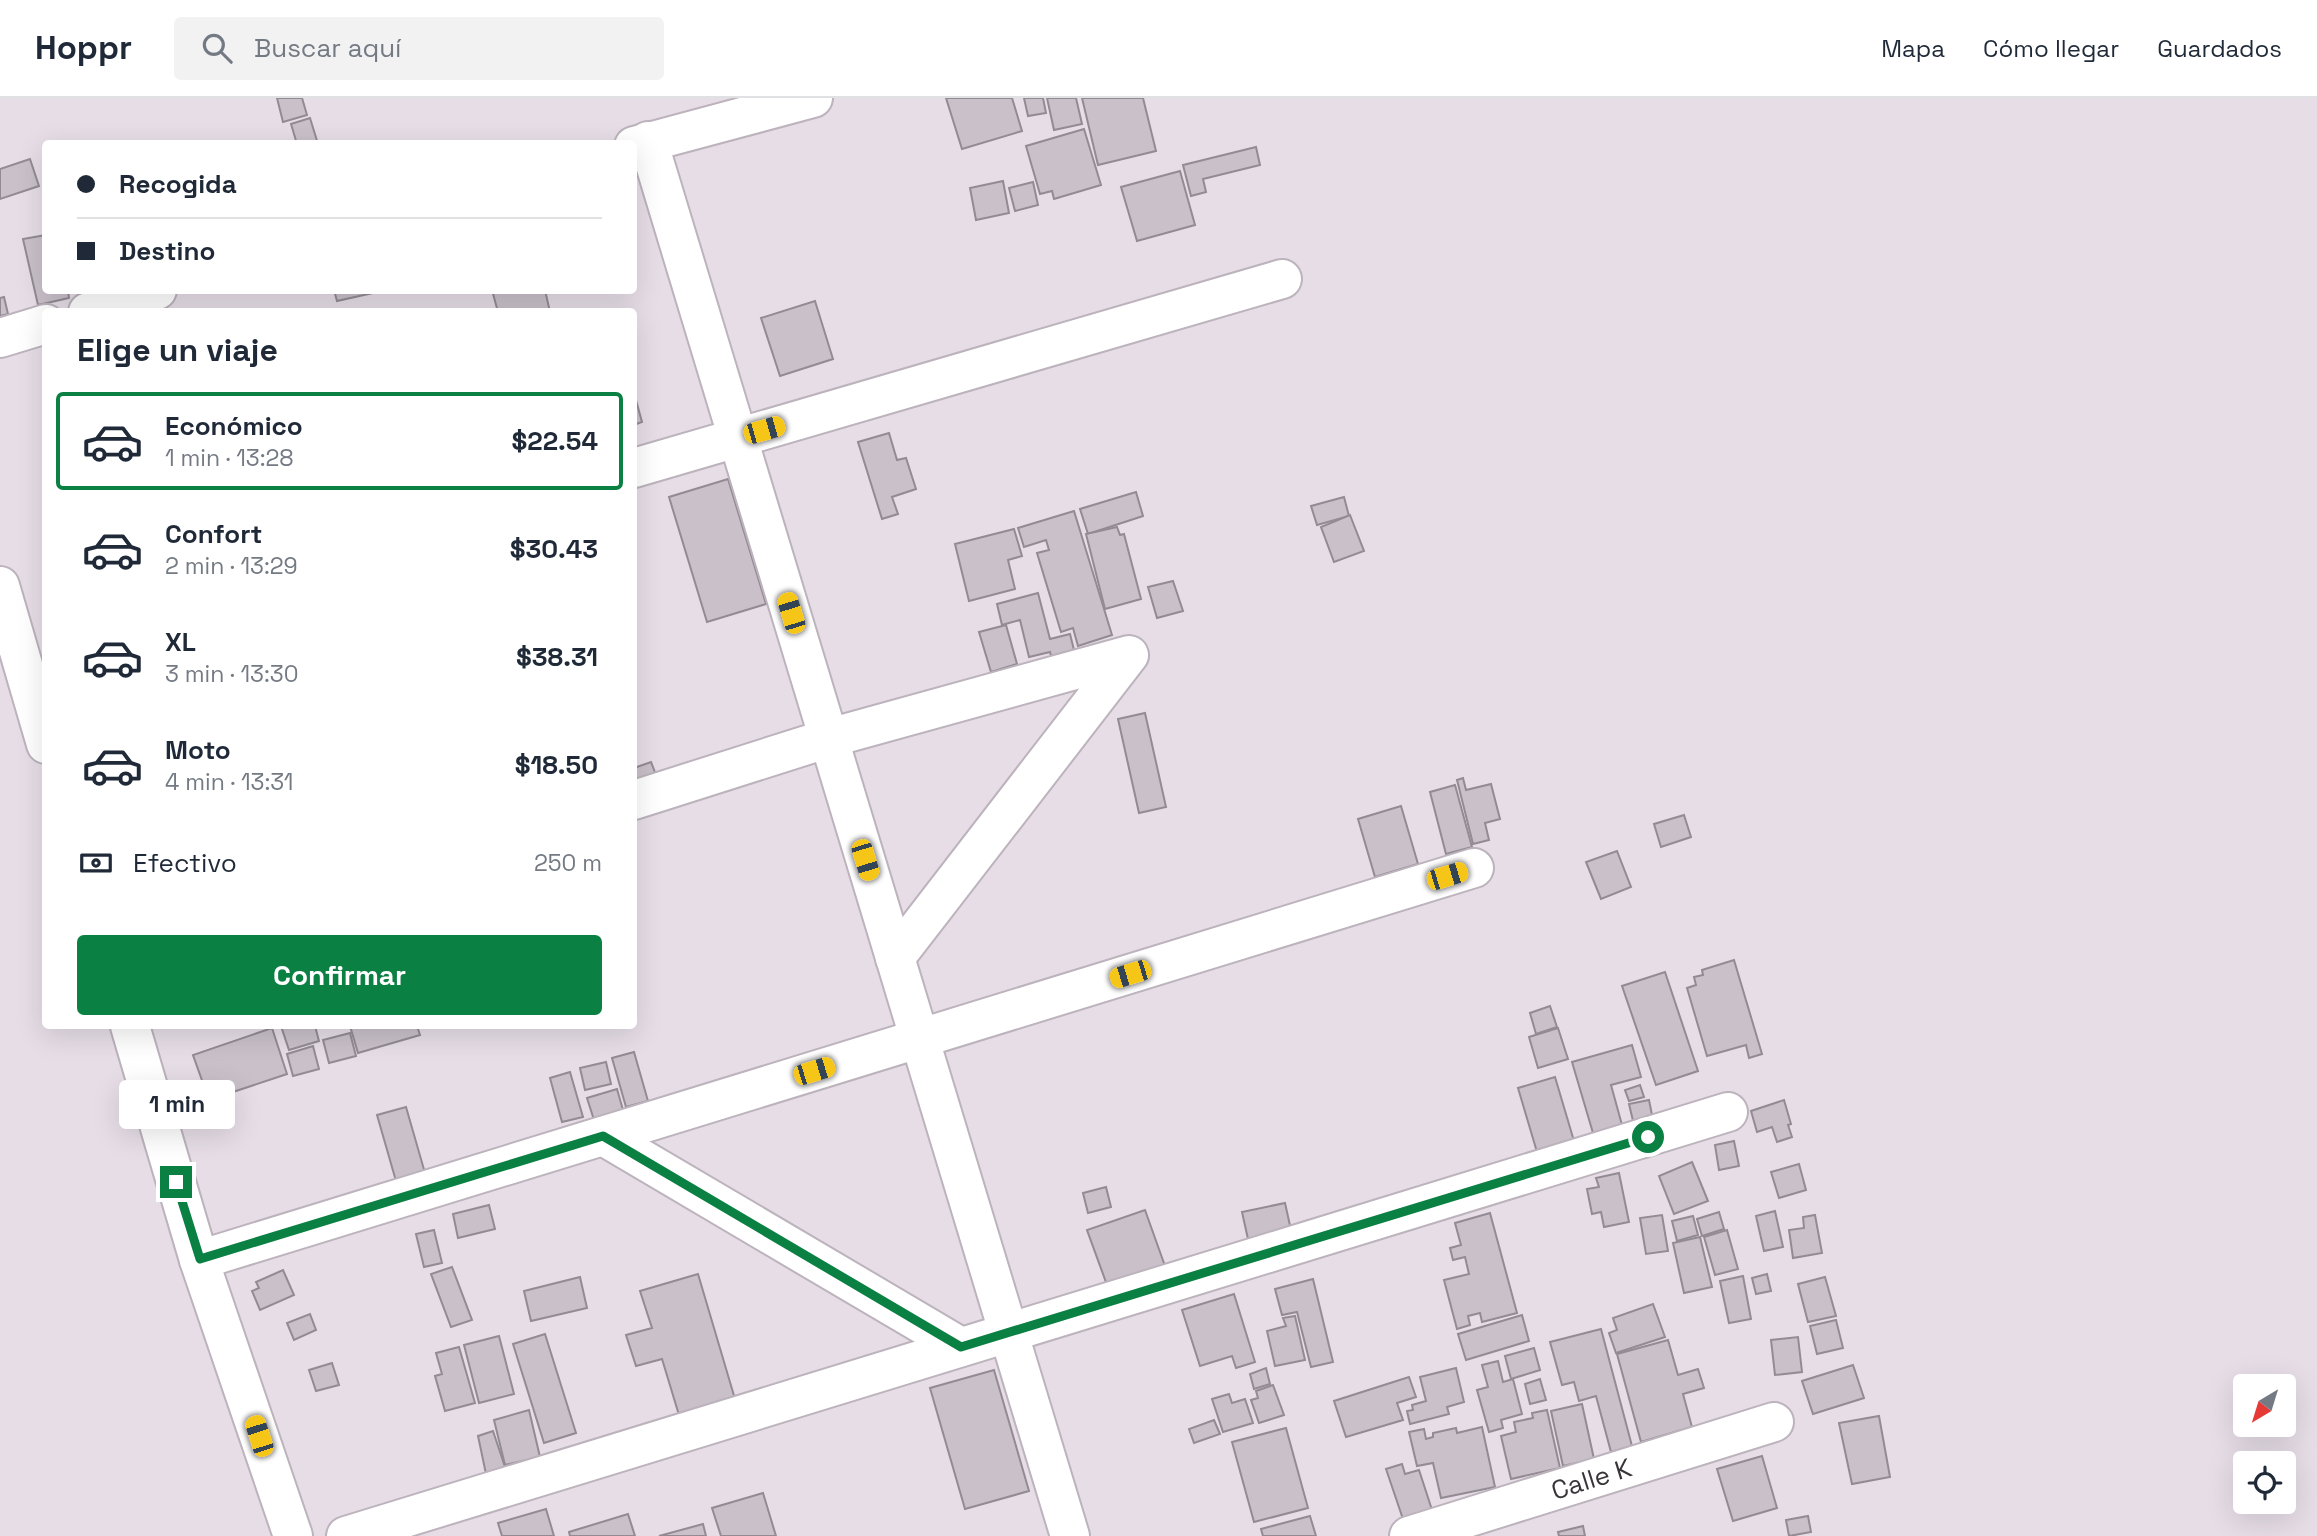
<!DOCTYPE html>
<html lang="es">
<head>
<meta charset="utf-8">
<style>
	:root { --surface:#fff; --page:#f2f2f3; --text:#1f2937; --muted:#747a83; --line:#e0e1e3; --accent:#0b8043 }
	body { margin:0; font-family:"Space Grotesk",sans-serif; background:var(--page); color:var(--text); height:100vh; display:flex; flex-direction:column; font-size:26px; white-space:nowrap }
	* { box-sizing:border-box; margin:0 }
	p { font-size:23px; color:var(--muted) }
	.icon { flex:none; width:38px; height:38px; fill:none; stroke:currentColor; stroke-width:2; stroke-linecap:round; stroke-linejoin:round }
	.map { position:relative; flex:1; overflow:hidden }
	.panel { position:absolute; left:42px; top:210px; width:595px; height:721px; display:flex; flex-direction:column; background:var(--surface); border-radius:7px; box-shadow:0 7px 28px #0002 }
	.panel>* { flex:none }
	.hud { position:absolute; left:42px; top:42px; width:595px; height:154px; border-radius:7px; box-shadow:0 7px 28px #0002; display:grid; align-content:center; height:154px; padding:0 35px; background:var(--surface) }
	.needle { width:46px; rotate:218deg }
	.buttons { position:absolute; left:2233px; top:1276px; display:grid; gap:14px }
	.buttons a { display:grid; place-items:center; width:63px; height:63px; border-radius:7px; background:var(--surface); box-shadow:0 7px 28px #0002; font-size:35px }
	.end { position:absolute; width:32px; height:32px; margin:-16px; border:9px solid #0b8043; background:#fff; box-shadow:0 0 0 4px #fff }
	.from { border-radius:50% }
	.bubble { position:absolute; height:49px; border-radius:7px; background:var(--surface); box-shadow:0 7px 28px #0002; font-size:23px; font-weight:600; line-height:49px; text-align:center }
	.car { position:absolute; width:21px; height:42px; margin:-21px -10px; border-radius:9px; box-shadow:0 0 5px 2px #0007; background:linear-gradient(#f5c518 24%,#345 0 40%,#f5c518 0 76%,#345 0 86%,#f5c518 0) }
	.hud b { display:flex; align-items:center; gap:24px; height:66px; font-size:26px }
	.hud b+b { border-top:2px solid var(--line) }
	.hud i { width:18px; height:18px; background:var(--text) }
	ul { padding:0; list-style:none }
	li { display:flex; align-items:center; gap:21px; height:98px; margin:0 14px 10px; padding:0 21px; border:4px solid transparent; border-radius:7px }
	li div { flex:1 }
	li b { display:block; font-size:26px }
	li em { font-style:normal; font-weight:600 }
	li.selected { border-color:var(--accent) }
	li>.icon { width:63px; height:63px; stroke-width:1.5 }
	h2 { padding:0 35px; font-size:32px; line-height:84px }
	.pay { display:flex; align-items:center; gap:18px; height:77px; padding:0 35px; font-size:26px }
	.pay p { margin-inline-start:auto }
	.button { display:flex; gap:14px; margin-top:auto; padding:14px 35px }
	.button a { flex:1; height:80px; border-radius:7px; background:var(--accent); color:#fff; font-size:28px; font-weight:600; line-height:80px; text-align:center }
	header { display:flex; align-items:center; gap:42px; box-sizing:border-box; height:98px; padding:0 35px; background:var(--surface); border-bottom:2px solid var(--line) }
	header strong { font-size:33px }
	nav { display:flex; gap:38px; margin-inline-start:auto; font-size:24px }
	.search { width:490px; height:63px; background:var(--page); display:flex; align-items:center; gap:18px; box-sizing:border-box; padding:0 24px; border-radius:7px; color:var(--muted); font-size:26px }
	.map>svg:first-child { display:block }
</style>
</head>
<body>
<header>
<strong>Hoppr</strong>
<div class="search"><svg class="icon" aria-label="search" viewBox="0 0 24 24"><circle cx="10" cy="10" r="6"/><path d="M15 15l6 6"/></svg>Buscar aquí</div>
<nav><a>Mapa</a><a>Cómo llegar</a><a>Guardados</a></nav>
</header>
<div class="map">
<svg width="2317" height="1438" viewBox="0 0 2317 1438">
	<rect width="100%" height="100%" fill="#e6dde7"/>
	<!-- building -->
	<g fill="#c9c0ca" stroke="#938b94" stroke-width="2">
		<polygon points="277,0 302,0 307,17 283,24"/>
		<polygon points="946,0 1012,0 1022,33 962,51"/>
		<polygon points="1024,0 1043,0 1046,15 1028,18"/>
		<polygon points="1047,0 1076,0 1082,26 1054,32"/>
		<polygon points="1082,0 1143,0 1156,53 1098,67"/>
		<polygon points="310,20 318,46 297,46 291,26"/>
		<polygon points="1084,31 1101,87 1054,101 1052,93 1040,96 1026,48"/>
		<polygon points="1256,49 1260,67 1203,81 1206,94 1191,98 1183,67"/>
		<polygon points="30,61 39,88 0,101 0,71"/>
		<polygon points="1180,73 1195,127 1137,143 1121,89"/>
		<polygon points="1003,83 1009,115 976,122 970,90"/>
		<polygon points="1033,84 1038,107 1015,113 1009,90"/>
		<polygon points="46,137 46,192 68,192 69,200 38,207 23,141"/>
		<polygon points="334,192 372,192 373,195 337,203"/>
		<polygon points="492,192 545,192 550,214 498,214"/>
		<polygon points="4,199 8,216 0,218 0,200"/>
		<polygon points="815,203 833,261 780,278 761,220"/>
		<polygon points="634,295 642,324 634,327"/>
		<polygon points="889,335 897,362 906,360 916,391 892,399 898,416 882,421 858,344"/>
		<polygon points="728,381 766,506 707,524 669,399"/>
		<polygon points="1136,394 1143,418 1088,436 1080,411"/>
		<polygon points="1344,399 1349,418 1317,427 1311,408"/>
		<polygon points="1074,413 1112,537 1078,548 1073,530 1061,534 1037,455 1049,452 1046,442 1024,449 1018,430"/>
		<polygon points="1350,417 1364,453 1334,464 1321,429"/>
		<polygon points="1117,429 1120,437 1124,436 1141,501 1105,511 1086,436"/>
		<polygon points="1014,431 1022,458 1008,462 1015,491 969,503 955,446"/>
		<polygon points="1173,483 1183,513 1157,520 1148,489"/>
		<polygon points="1038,495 1050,541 1070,536 1074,552 1051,558 1050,554 1029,559 1020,522 1002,527 997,506"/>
		<polygon points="1006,527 1017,566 991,574 979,534"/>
		<polygon points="1145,615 1166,709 1139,715 1118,621"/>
		<polygon points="651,664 656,677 634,685 634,670"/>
		<polygon points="1463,680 1466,692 1491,686 1500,721 1485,725 1489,742 1473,746 1457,682"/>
		<polygon points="1455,687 1472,749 1446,756 1430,694"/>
		<polygon points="1401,708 1418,766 1375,779 1358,721"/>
		<polygon points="1684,717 1691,739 1661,749 1654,726"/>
		<polygon points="1617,753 1631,789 1601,801 1586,764"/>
		<polygon points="1734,862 1762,956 1749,960 1746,947 1707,958 1687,890 1696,887 1694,879 1703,877 1702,872"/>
		<polygon points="1665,874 1698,973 1656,987 1622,888"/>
		<polygon points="1550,908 1557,929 1536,936 1530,915"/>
		<polygon points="281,928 315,928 319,943 289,952"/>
		<polygon points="350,928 417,928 420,937 358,955"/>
		<polygon points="272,930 287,976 209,1002 193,957"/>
		<polygon points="1558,930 1568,961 1538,970 1529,939"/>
		<polygon points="350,935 356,958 329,965 323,942"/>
		<polygon points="1632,947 1641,979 1611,987 1622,1027 1593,1035 1572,964"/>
		<polygon points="313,948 319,971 293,978 287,956"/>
		<polygon points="634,954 648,1003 626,1009 612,960"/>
		<polygon points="606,964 611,986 585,992 580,970"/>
		<polygon points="570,974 583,1019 562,1024 550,980"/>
		<polygon points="1555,979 1574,1043 1537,1054 1518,990"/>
		<polygon points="1640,987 1644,999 1629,1003 1625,992"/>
		<polygon points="617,991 623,1012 594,1022 587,1000"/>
		<polygon points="1649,1002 1653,1022 1634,1027 1629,1006"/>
		<polygon points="1784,1002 1791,1026 1788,1027 1792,1039 1777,1044 1772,1029 1757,1034 1751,1013"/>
		<polygon points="406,1009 425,1075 396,1083 377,1017"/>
		<polygon points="1734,1043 1739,1068 1719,1072 1715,1047"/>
		<polygon points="1692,1064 1708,1103 1674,1116 1659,1078"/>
		<polygon points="1799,1066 1806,1092 1779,1100 1771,1074"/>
		<polygon points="1619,1075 1629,1124 1604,1129 1601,1114 1592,1116 1587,1091 1599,1089 1596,1080"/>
		<polygon points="1106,1089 1111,1109 1088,1115 1083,1095"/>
		<polygon points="1285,1105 1291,1132 1248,1141 1242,1114"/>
		<polygon points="489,1107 495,1131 458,1140 453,1116"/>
		<polygon points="1145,1112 1165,1168 1107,1187 1087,1132"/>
		<polygon points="1775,1113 1783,1149 1764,1153 1756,1118"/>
		<polygon points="1719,1114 1724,1131 1702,1138 1697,1121"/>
		<polygon points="1490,1115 1517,1215 1482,1224 1480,1215 1468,1218 1470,1227 1457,1231 1444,1182 1469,1176 1465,1159 1453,1162 1450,1150 1461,1147 1455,1125"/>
		<polygon points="1662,1117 1668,1153 1646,1156 1640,1120"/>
		<polygon points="1815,1117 1822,1155 1793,1160 1789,1132 1804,1130 1803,1119"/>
		<polygon points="1693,1118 1698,1137 1677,1143 1672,1123"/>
		<polygon points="434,1132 442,1165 424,1169 416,1136"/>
		<polygon points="1727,1132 1738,1171 1715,1177 1704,1139"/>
		<polygon points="1700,1139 1712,1189 1684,1195 1673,1145"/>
		<polygon points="452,1169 472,1222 451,1229 431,1176"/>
		<polygon points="283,1172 294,1197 260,1212 252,1193 259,1190 256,1184"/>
		<polygon points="698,1176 735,1301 679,1317 662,1261 636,1268 626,1237 652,1230 640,1193"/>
		<polygon points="1767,1176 1771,1193 1756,1196 1752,1180"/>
		<polygon points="1743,1178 1751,1221 1729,1225 1720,1183"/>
		<polygon points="580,1179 587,1210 531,1223 524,1193"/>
		<polygon points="1825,1179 1836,1218 1808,1224 1798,1186"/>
		<polygon points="1313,1181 1333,1264 1311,1269 1297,1214 1282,1217 1275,1191"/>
		<polygon points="1234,1196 1255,1264 1236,1270 1232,1258 1200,1268 1182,1212"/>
		<polygon points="1653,1206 1665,1239 1616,1255 1609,1235 1617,1232 1613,1220"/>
		<polygon points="310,1216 316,1232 294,1242 287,1225"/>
		<polygon points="1522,1217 1529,1243 1466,1262 1458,1236"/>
		<polygon points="1295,1218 1305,1262 1275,1268 1267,1233 1286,1228 1283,1220"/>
		<polygon points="1836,1222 1843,1250 1817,1256 1810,1228"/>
		<polygon points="1601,1231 1632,1348 1611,1354 1596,1298 1579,1303 1574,1284 1562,1287 1550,1244"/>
		<polygon points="545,1236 576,1335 544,1345 513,1246"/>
		<polygon points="499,1238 514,1296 479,1305 464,1247"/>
		<polygon points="1798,1239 1802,1274 1775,1277 1771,1242"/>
		<polygon points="1668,1242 1678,1277 1698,1271 1704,1290 1683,1296 1692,1329 1641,1344 1617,1256"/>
		<polygon points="459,1249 475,1305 445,1313 435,1278 442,1276 436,1255"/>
		<polygon points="1534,1250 1540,1272 1511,1281 1505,1258"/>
		<polygon points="1498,1263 1503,1284 1513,1281 1522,1316 1501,1322 1503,1330 1489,1334 1477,1292 1488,1289 1482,1267"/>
		<polygon points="332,1265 339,1287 316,1293 309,1272"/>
		<polygon points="1853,1267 1864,1300 1813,1316 1802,1283"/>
		<polygon points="1266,1270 1270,1286 1254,1291 1250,1276"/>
		<polygon points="1456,1270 1464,1304 1447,1309 1449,1316 1410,1326 1407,1313 1413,1312 1412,1307 1426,1303 1420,1279"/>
		<polygon points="994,1272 1029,1393 965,1411 930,1290"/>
		<polygon points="1409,1279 1416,1299 1397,1305 1403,1322 1346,1339 1334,1303"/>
		<polygon points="1540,1281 1546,1302 1530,1306 1525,1286"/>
		<polygon points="1273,1287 1284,1317 1259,1325 1251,1302 1258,1300 1256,1293"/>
		<polygon points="1229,1296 1232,1305 1245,1301 1253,1325 1223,1334 1212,1301"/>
		<polygon points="1582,1306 1594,1361 1563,1368 1551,1313"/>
		<polygon points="529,1312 540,1359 505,1367 494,1322"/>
		<polygon points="1547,1312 1560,1370 1511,1381 1501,1338 1516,1334 1514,1324 1533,1320 1532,1315"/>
		<polygon points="1879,1318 1890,1379 1852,1386 1839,1325"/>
		<polygon points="1214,1322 1220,1336 1194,1345 1189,1331"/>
		<polygon points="1482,1329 1495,1389 1441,1400 1433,1365 1417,1368 1409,1334 1424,1331 1426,1341 1433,1339 1433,1335 1456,1330 1457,1335"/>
		<polygon points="1286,1330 1308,1410 1254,1424 1232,1344"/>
		<polygon points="493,1333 505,1369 486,1376 478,1338"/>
		<polygon points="1762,1358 1777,1410 1733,1423 1717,1371"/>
		<polygon points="1402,1366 1405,1376 1419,1372 1433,1415 1404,1424 1386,1371"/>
		<polygon points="763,1395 776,1438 721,1438 712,1410"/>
		<polygon points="546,1411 554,1438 502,1438 498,1425"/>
		<polygon points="628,1416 635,1438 570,1438 569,1434"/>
		<polygon points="1310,1418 1316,1438 1263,1438 1261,1431"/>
		<polygon points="1808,1418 1811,1434 1789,1438 1786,1422"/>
		<polygon points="703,1426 706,1438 659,1438"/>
		<polygon points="1583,1428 1585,1438 1559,1438 1558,1434"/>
	</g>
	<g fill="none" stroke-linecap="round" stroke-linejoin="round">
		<!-- street casing -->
		<g stroke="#bcb3bc" stroke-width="42">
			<g id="street">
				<polyline points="648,43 1070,1438"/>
				<polyline points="634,48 813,0"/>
				<polyline points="88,214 157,192"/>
				<polyline points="0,240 46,226"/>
				<polyline points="634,370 1282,181"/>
				<polyline points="0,488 46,646"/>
				<polyline points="634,702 829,640 1129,557 895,860"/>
				<polyline points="130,928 199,1162 293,1438"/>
				<polyline points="603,1038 961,1249"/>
				<polyline points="199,1162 1474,770"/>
				<polyline points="346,1438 1728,1014"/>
				<path id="s1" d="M 1409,1438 L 1774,1324"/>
			</g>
		</g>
		<!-- street -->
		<use href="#street" stroke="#fff" stroke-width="38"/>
	</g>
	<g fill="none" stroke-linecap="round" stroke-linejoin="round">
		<!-- route -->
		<polyline stroke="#0b8043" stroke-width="9" points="176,1084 200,1161 603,1038 961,1249 1648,1039"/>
	</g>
	<g text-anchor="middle" stroke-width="6" stroke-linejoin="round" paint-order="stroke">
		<!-- street labels -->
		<g font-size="26" fill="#383438" stroke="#fff">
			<text dy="9" stroke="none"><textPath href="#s1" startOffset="191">Calle K</textPath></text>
		</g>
	</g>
</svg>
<div class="buttons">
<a><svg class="needle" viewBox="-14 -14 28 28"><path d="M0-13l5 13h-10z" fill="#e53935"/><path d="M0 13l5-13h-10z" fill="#747a83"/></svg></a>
<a><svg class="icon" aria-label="locate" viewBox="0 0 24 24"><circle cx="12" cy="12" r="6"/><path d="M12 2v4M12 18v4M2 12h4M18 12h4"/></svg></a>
</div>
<i class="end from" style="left:1648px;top:1039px"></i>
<i class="end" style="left:176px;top:1084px"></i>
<div class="bubble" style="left:119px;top:982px;width:116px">1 min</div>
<i class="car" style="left:764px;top:332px;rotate:74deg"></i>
<i class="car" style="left:791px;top:515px;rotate:343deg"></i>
<i class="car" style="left:865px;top:762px;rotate:163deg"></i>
<i class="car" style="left:1447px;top:778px;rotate:73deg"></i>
<i class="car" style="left:1130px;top:876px;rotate:253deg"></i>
<i class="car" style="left:814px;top:973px;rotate:73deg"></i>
<i class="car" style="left:259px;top:1338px;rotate:342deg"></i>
<div class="hud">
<b><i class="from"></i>Recogida</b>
<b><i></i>Destino</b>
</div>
<section class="panel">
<h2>Elige un viaje</h2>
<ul>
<li class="selected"><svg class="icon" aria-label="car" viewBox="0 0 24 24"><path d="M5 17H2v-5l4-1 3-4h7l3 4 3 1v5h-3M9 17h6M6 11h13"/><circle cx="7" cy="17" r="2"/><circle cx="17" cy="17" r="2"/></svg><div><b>Económico</b><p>1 min · 13:28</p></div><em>$22.54</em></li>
<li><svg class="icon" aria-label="car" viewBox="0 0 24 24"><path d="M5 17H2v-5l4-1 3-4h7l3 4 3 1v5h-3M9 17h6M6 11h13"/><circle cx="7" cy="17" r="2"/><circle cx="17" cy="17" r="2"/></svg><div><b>Confort</b><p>2 min · 13:29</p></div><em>$30.43</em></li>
<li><svg class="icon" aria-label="car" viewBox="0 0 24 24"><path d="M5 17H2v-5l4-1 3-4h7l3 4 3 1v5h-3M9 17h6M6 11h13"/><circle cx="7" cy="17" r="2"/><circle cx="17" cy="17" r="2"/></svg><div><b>XL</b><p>3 min · 13:30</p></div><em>$38.31</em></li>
<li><svg class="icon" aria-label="car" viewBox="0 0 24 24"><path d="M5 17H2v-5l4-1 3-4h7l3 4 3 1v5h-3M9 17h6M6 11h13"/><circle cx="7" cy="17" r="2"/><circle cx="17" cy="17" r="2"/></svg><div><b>Moto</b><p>4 min · 13:31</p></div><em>$18.50</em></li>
</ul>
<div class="pay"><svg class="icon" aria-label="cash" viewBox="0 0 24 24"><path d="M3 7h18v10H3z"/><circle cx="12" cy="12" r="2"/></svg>Efectivo<p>250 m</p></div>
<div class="button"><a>Confirmar</a></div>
</section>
</div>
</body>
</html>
